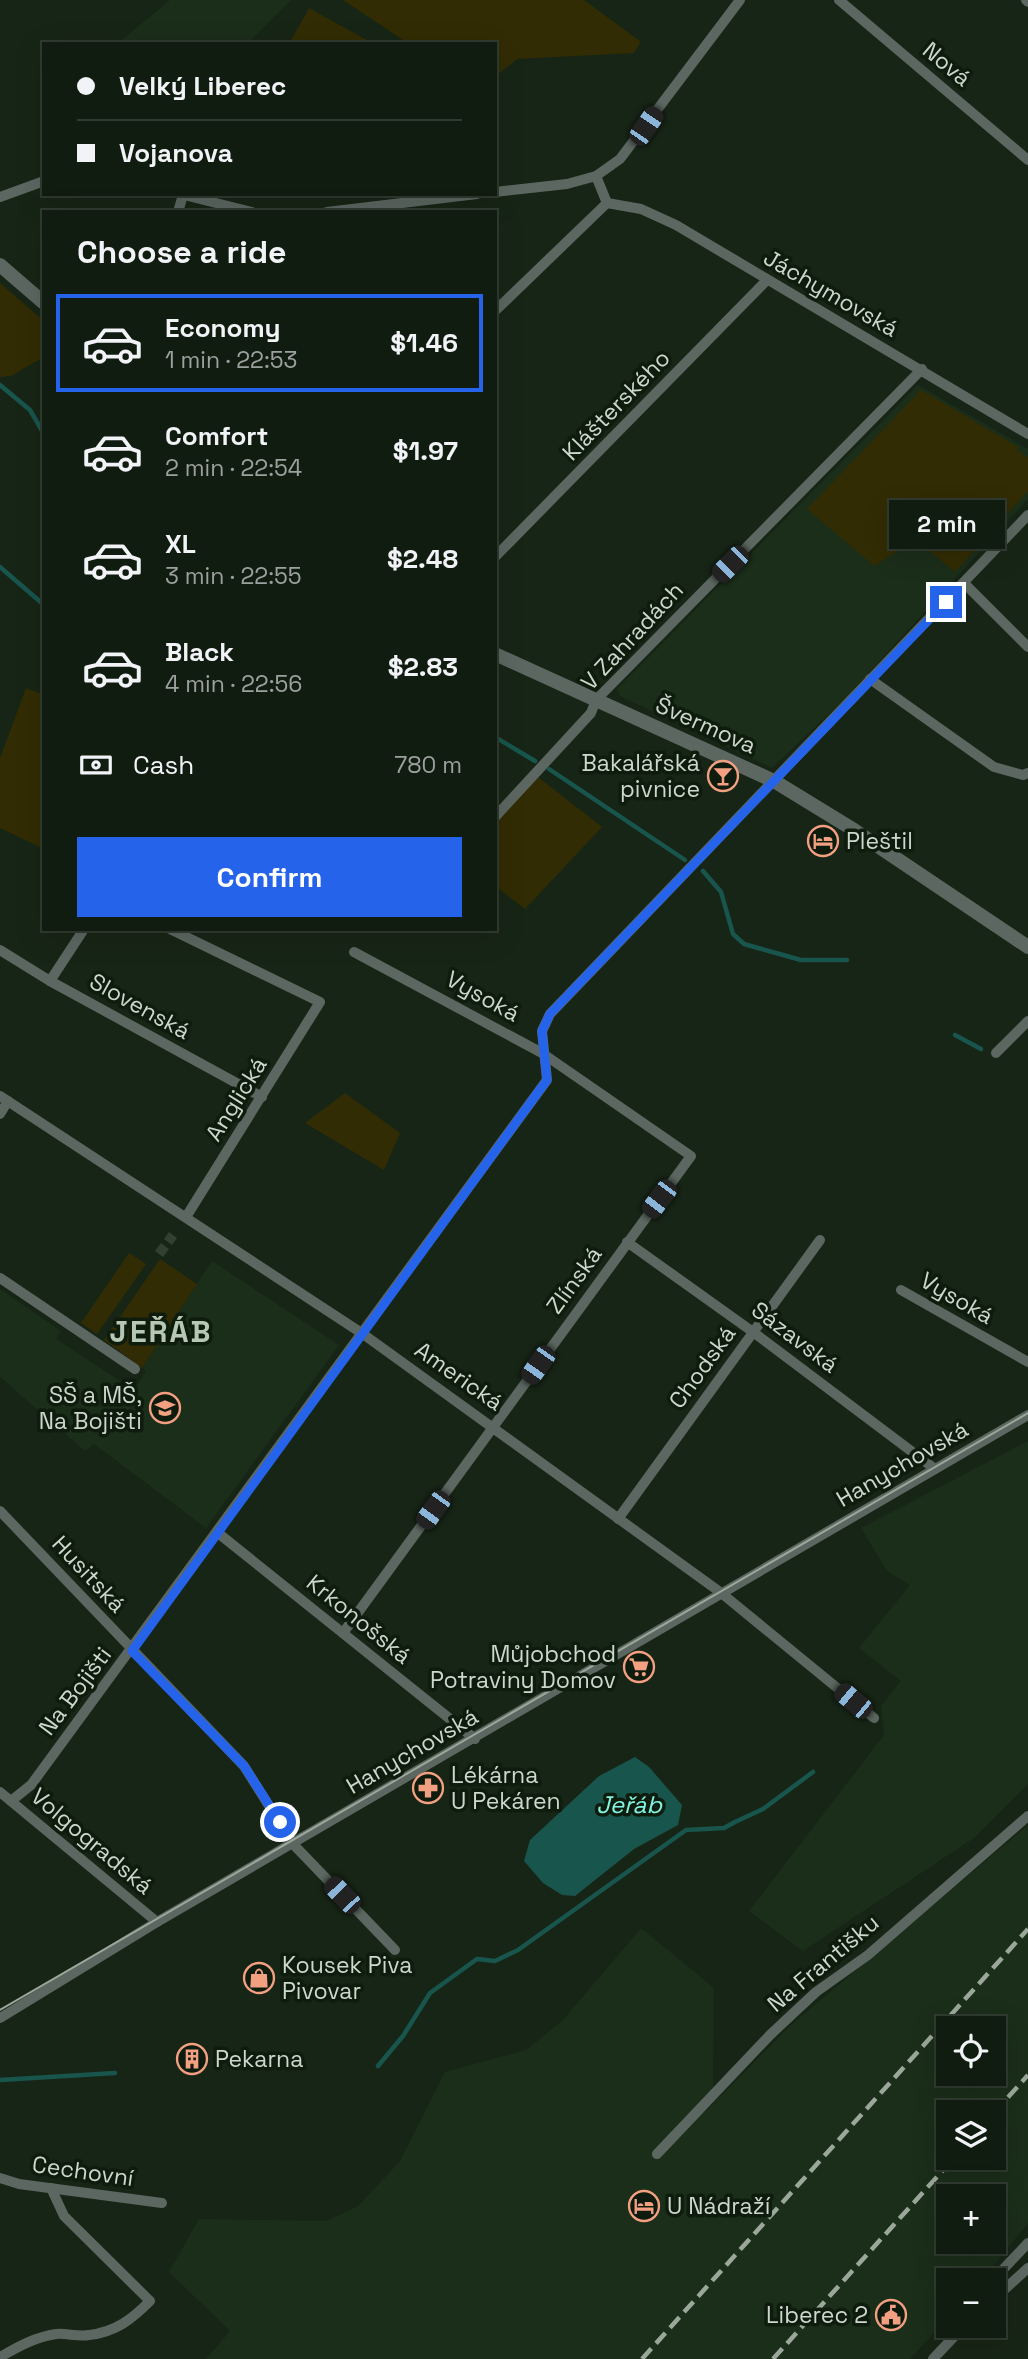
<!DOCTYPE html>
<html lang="en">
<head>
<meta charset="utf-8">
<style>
	:root { --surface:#111c10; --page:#1e291e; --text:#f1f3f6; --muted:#9ca19f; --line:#303a30; --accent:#2563eb }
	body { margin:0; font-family:"Space Grotesk",sans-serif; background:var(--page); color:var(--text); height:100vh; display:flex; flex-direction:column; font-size:26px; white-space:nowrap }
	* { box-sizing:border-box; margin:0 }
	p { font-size:23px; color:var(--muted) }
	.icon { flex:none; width:38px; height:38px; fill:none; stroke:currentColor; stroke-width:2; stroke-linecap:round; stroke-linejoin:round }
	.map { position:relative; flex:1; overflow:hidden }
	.panel { position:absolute; left:42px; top:210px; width:455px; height:721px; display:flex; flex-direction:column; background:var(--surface); border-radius:0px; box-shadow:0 7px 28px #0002,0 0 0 2px var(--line) }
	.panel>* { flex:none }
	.hud { position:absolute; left:42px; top:42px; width:455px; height:154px; border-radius:0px; box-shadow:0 7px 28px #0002,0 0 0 2px var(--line); display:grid; align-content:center; height:154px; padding:0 35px; background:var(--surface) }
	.tools { position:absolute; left:936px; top:2016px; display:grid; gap:14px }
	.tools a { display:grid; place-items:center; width:70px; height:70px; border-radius:0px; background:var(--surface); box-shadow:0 7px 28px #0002,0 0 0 2px var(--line); font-size:35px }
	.end { position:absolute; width:32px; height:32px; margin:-16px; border:9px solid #2563eb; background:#fff; box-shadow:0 0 0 4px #fff }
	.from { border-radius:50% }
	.bubble { position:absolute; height:49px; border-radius:0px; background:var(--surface); box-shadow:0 7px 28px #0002,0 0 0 2px var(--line); font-size:23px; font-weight:600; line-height:49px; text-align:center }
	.car { position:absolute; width:21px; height:42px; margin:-21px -10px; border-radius:9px; box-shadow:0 0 5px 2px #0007; background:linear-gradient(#222 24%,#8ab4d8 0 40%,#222 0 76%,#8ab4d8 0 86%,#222 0) }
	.hud b { display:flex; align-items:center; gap:24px; height:66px; font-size:26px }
	.hud b+b { border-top:2px solid var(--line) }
	.hud i { width:18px; height:18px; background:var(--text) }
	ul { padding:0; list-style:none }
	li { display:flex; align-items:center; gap:21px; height:98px; margin:0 14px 10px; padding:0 21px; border:4px solid transparent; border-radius:0px }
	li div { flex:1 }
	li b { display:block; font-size:26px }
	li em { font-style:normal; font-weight:600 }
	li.current { border-color:var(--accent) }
	li>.icon { width:63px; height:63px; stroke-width:1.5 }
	h2 { padding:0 35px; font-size:32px; line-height:84px }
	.pay { display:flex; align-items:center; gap:18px; height:77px; padding:0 35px; font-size:26px }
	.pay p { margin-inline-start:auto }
	.button { display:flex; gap:14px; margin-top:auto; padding:14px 35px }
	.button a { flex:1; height:80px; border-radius:0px; background:var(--accent); color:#fff; font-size:28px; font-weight:600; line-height:80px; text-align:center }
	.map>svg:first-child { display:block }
</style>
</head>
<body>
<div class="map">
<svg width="1028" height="2359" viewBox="0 0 1028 2359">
	<rect width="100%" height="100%" fill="#172516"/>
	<!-- built -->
	<g fill="#1b2e1a" fill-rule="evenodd">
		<polygon points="170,0 291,0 247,44 117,44"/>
		<polygon points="918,385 1028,449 1028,499 847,697 772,768 620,696 617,689"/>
		<polygon points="212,1261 339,1345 206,1528 94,1444 85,1451 0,1377 0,1289 61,1331 56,1339 134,1390 146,1371 142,1368"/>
		<polygon points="1028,1441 1028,1784 974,1838 803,1951 749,1911 884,1735 881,1706 901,1681 859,1648 910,1585 887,1571 861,1528"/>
		<path d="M 1028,1825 L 1028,2223 L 982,2280 L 948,2280 L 948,2317 L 910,2359 L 206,2359 L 230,2331 L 169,2272 L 199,2219 L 326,2221 L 358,2206 L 400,2161 L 445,2072 L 526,2050 L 563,2020 L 641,1928 L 714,1988 L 713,2088 L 705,2112 L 791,2025 ZM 948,2028 L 994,2028 L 994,2074 L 948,2074 ZM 948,2112 L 994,2112 L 994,2158 L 948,2158 ZM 948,2196 L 994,2196 L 994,2242 L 948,2242 Z"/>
	</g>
	<!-- green -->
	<g fill="#312c03">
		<polygon points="343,0 584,0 641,42 634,53 517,59 495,77 495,44 409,44"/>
		<polygon points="309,8 374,44 289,44"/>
		<polygon points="0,283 44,321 44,357 11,376 0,377"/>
		<polygon points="921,390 1018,447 1017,450 1028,457 1028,491 955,572 916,540 874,566 807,509"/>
		<polygon points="26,688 44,695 44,849 0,828 0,758"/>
		<polygon points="538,777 602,827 525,909 495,886 495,823"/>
		<polygon points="345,1093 400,1133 384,1170 305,1123"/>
		<polygon points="129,1253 146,1264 97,1334 81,1323"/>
		<polygon points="160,1259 197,1284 142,1368 104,1340"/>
	</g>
	<!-- water -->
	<polygon fill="#18554d" points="635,1757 649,1767 682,1805 678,1825 634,1849 575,1896 562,1895 543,1883 524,1861 530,1840 599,1776"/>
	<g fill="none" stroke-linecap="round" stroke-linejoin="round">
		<!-- stream -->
		<g stroke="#18554d" stroke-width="4.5">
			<polyline points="0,385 30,410 44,434"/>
			<polyline points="0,567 44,605"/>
			<polyline points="495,737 535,761"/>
			<polyline points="549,769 685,860"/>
			<polyline points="703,871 721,892 733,934 744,944 801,960 847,960"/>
			<polyline points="955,1035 981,1049"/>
			<polyline points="378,2066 403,2036 430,1993 477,1959 495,1961 518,1950 686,1830 724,1828 735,1822 763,1809 813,1772"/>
			<polyline points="0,2080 115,2073"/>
		</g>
		<!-- minor-tunnel -->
		<polyline stroke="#324031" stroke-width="10" stroke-dasharray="10 5" stroke-linecap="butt" points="159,1254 173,1235"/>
		<!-- minor -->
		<g stroke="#5c6761" stroke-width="10">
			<polyline points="839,0 1028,160"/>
			<polyline points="1026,0 1028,2"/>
			<polyline points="495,192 567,184 596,176"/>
			<polyline points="180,194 252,212"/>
			<polyline points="0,197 44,181"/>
			<polyline points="607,203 641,209 676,225 1028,434"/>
			<polyline points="607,203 596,176 620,159 740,0"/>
			<polyline points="178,212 183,195"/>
			<polyline points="327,212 477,194"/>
			<polyline points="495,311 607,203"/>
			<polyline points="495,557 766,281"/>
			<polyline points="964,583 1028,647"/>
			<polyline points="870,679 994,767 1023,775 1028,773"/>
			<polyline points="495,817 591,713 596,700 922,369"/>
			<polyline points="170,929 320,1002 186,1217"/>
			<polyline points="0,950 50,981 262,1097"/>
			<polyline points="50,981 84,929"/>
			<polyline points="996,1053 1028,1021"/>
			<polyline points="0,1096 363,1334 720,1592 874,1718"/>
			<polyline points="0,1114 8,1101"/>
			<polyline points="627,1242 753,1332 935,1469"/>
			<polyline points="0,1278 135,1369"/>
			<polyline points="901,1290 1028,1362"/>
			<polyline points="0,1511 244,1766 293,1844 395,1950"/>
			<polyline points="618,1519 820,1240"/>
			<polyline points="218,1533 475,1739"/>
			<polyline points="343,1633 691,1156 542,1053 354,952"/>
			<polyline points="0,1792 157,1922"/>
			<polyline points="11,1801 31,1785 547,1080 542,1031 550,1014 1028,515"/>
			<polyline points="0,2018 157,1922 1028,1415"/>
			<polyline points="657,2154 770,2035 816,1992 868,1955 1028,1816"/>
			<polyline points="0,2178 19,2184 162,2203"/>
			<polyline points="993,2280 1028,2243"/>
			<polyline points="994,2299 1028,2268"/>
			<path d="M 0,2357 C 18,2347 35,2337 56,2334 C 67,2333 78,2337 89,2335 C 116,2332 132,2319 150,2301 L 64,2216 L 51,2188"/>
			<polyline points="933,2359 964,2326"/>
		</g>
		<!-- tertiary -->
		<g stroke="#5c6761" stroke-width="14">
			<polyline points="0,265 44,303"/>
			<polyline points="495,654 774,781 854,830 1028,947"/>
		</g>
		<!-- tram -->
		<polyline stroke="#9ca79b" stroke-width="2" points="0,2010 1028,1413"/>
		<!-- rail -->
		<g stroke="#9ca79b" stroke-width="4.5" stroke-dasharray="14 7" stroke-linecap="butt">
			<polyline points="994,2113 1028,2075"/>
			<polyline points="642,2359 1028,1929"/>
			<polyline points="773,2359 954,2158"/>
		</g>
	</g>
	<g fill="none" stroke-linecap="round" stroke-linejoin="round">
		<!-- route -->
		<polyline stroke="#2563eb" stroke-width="9" points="280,1822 244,1766 132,1651 547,1080 542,1031 550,1014 946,602"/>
	</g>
	<!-- icons -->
	<defs>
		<g id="bar-ring" transform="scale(1.575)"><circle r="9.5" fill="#0e1c0d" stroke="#f2a081" stroke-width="1.5"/><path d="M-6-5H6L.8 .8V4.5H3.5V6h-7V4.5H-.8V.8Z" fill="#f2a081"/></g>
		<g id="hotel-ring" transform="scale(1.575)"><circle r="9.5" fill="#0e1c0d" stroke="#f2a081" stroke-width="1.5"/><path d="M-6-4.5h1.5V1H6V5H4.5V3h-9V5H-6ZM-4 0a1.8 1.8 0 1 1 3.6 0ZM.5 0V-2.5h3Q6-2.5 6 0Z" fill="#f2a081"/></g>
		<g id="school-ring" transform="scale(1.575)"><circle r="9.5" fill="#0e1c0d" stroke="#f2a081" stroke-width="1.5"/><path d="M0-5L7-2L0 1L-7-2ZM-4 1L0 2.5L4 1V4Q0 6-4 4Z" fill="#f2a081"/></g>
		<g id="supermarket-ring" transform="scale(1.575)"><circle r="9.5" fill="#0e1c0d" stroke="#f2a081" stroke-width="1.5"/><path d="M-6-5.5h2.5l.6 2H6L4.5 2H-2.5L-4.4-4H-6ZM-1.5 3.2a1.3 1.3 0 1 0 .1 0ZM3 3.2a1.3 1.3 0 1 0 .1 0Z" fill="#f2a081"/></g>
		<g id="pharmacy-ring" transform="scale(1.575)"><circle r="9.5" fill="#0e1c0d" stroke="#f2a081" stroke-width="1.5"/><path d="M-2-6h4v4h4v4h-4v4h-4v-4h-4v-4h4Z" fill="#f2a081"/></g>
		<g id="shop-ring" transform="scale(1.575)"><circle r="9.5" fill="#0e1c0d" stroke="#f2a081" stroke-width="1.5"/><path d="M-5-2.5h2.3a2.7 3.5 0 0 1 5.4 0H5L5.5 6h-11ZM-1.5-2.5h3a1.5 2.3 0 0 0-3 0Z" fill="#f2a081"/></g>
		<g id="building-ring" transform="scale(1.575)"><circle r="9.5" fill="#0e1c0d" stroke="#f2a081" stroke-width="1.5"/><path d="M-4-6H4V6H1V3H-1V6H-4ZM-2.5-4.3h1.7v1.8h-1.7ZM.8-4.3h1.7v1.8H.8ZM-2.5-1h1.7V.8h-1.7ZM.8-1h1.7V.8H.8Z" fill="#f2a081"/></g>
		<g id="civic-ring" transform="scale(1.575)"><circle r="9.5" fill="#0e1c0d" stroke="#f2a081" stroke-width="1.5"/><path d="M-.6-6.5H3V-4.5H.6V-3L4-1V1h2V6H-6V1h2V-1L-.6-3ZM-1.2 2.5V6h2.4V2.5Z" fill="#f2a081"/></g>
	</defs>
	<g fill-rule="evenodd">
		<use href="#bar-ring" x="723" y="776"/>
		<use href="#hotel-ring" x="823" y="841"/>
		<use href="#school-ring" x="165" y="1408"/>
		<use href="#supermarket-ring" x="639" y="1667"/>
		<use href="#pharmacy-ring" x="428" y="1788"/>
		<use href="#shop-ring" x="259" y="1978"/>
		<use href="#building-ring" x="192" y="2059"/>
		<use href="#hotel-ring" x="644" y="2206"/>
		<use href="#civic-ring" x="891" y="2315"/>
	</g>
	<g text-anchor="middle" stroke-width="7" stroke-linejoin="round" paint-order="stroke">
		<!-- street labels -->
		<g font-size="23" fill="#cdd7cc" stroke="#0e1c0d">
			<text transform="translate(947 64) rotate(40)" y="8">Nová</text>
			<text transform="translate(831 293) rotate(30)" y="8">Jáchymovská</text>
			<text transform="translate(616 405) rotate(-46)" y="8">Klášterského</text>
			<text transform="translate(632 636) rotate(-47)" y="8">V Zahradách</text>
			<text transform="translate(706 725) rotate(24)" y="8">Švermova</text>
			<text transform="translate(483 996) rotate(29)" y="8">Vysoká</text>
			<text transform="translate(140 1006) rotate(29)" y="8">Slovenská</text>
			<text transform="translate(236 1099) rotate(-58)" y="8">Anglická</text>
			<text transform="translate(574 1280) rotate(-54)" y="8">Zlínská</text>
			<text transform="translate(957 1298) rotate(30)" y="8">Vysoká</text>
			<text transform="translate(795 1337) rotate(37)" y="8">Sázavská</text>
			<text transform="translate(702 1367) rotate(-54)" y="8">Chodská</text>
			<text transform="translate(459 1376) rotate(35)" y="8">Americká</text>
			<text transform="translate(902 1464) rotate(-30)" y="8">Hanychovská</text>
			<text transform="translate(89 1574) rotate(47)" y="8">Husitská</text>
			<text transform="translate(359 1619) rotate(39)" y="8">Krkonošská</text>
			<text transform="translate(75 1691) rotate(-53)" y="8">Na Bojišti</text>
			<text transform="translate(412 1751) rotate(-30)" y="8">Hanychovská</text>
			<text transform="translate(92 1841) rotate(40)" y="8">Volgogradská</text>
			<text transform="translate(823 1963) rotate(-40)" y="8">Na Františku</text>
			<text transform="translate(83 2171) rotate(8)" y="8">Cechovní</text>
		</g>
		<!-- poi labels -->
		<g font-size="23" fill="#cdd7cc" stroke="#0e1c0d" text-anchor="start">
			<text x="700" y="771" text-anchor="end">Bakalářská<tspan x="700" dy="26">pivnice</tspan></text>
			<text x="846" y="849">Pleštil</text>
			<text x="142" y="1403" text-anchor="end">SŠ a MŠ,<tspan x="142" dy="26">Na Bojišti</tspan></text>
			<text x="616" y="1662" text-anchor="end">Můjobchod<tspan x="616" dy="26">Potraviny Domov</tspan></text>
			<text x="451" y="1783">Lékárna<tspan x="451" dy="26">U Pekáren</tspan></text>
			<text x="282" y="1973">Kousek Piva<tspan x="282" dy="26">Pivovar</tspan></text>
			<text x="215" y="2067">Pekarna</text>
			<text x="667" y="2214">U Nádraží</text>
			<text x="868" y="2323" text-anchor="end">Liberec 2</text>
		</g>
		<!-- water labels -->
		<g font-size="24" font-style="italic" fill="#83f5e4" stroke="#0e1c0d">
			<text x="629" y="1813">Jeřáb</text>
		</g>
		<!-- district labels -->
		<g font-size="30" font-weight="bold" letter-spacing="2" fill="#b6c8b4" stroke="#0e1c0d">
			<text x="161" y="1342">JEŘÁB</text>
		</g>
	</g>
</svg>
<div class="tools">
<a><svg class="icon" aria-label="locate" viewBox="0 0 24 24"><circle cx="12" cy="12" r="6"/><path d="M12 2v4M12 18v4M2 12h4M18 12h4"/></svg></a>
<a><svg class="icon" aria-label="layers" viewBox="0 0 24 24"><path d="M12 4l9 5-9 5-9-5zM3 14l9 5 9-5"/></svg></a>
<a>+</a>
<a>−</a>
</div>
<i class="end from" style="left:280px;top:1822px"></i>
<i class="end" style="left:946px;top:602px"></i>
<div class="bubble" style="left:889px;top:500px;width:116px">2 min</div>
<i class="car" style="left:646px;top:126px;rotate:34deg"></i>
<i class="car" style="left:730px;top:564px;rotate:225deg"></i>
<i class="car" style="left:659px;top:1199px;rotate:217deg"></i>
<i class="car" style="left:538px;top:1365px;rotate:215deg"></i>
<i class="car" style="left:433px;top:1510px;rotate:216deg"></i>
<i class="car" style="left:853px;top:1701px;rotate:310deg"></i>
<i class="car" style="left:342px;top:1895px;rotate:316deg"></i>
<div class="hud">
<b><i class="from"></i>Velký Liberec</b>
<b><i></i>Vojanova</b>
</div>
<section class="panel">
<h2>Choose a ride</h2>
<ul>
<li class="current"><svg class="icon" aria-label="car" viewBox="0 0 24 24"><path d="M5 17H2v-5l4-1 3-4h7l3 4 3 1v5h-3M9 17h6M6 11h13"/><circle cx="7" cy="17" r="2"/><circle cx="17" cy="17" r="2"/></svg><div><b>Economy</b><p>1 min · 22:53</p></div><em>$1.46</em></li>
<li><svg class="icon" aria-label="car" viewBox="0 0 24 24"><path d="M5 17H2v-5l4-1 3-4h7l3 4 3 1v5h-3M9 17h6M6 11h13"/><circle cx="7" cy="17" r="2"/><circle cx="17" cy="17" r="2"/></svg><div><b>Comfort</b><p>2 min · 22:54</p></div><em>$1.97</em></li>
<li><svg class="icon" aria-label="car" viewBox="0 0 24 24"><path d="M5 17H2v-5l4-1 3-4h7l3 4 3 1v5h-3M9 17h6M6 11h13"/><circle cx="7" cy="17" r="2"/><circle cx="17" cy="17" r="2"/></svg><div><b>XL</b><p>3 min · 22:55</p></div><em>$2.48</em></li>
<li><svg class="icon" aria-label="car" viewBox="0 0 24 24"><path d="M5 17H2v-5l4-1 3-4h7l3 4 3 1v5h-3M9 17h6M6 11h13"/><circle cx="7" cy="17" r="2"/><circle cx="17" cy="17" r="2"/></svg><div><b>Black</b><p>4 min · 22:56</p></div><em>$2.83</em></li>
</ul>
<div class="pay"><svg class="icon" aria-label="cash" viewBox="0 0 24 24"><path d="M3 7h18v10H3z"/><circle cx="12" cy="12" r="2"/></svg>Cash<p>780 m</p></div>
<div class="button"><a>Confirm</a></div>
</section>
</div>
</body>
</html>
